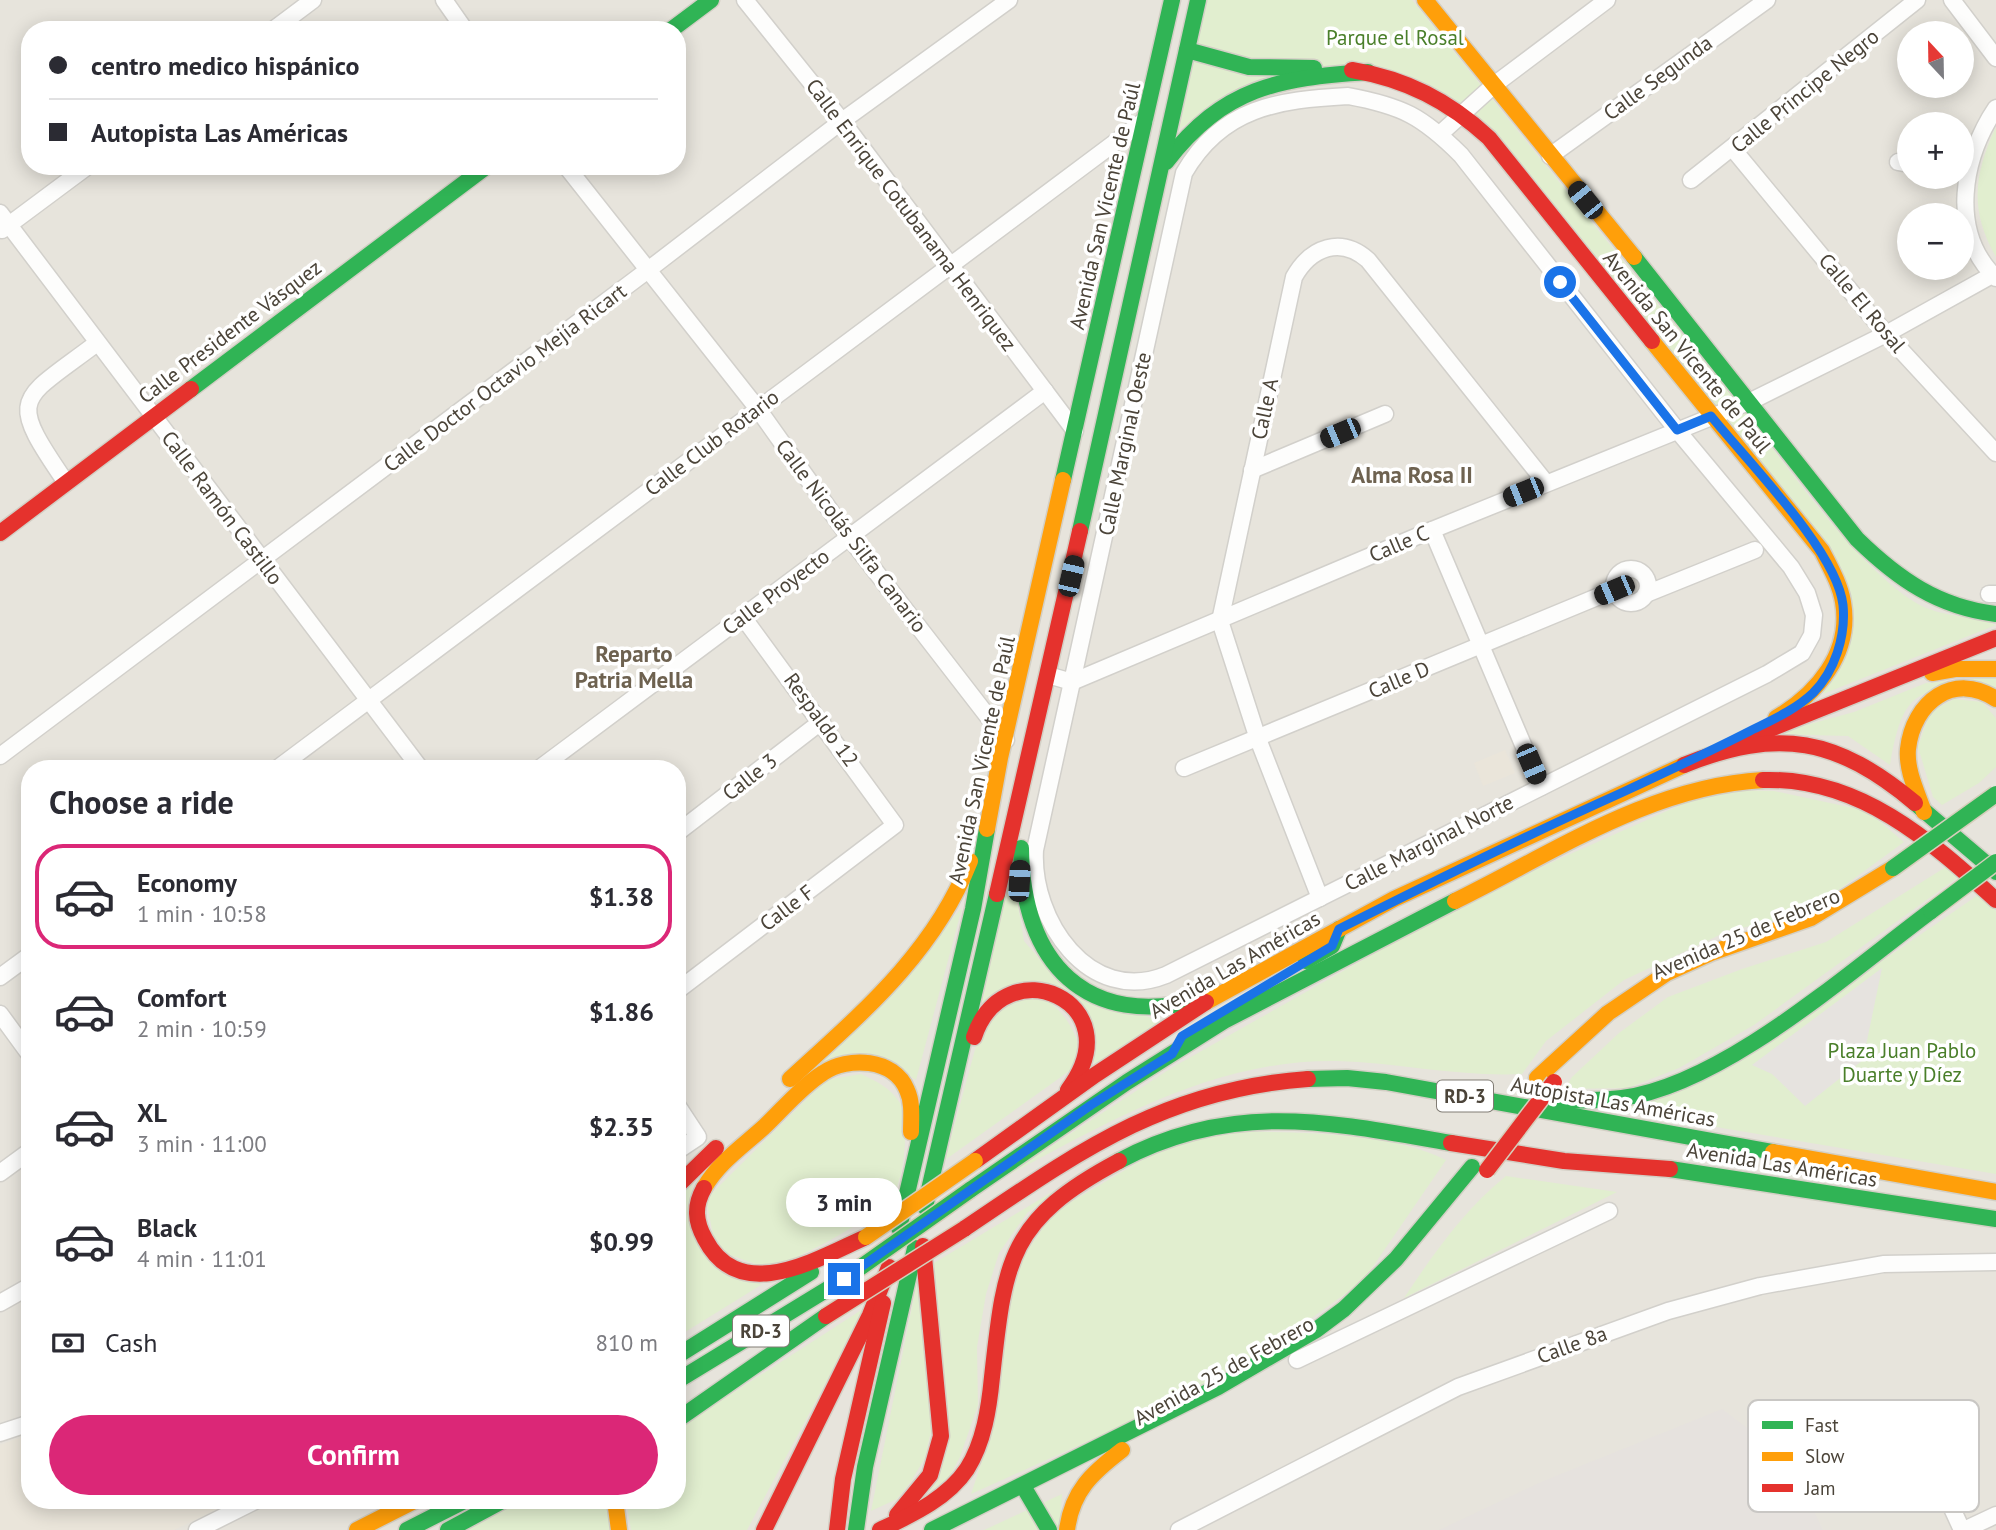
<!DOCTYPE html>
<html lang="en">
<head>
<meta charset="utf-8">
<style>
	:root { --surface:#fff; --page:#f7f7f7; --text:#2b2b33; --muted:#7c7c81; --line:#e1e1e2; --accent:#db2777 }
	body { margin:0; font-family:"PT Sans",sans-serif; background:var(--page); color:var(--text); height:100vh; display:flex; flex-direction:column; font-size:26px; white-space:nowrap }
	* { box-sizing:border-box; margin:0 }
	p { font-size:23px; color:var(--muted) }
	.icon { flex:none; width:38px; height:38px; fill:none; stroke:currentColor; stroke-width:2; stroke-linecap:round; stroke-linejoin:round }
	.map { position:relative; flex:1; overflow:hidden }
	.sheet { position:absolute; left:21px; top:760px; width:665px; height:749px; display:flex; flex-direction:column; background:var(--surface); border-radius:28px; box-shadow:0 4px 18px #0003 }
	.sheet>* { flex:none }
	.banner { position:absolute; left:21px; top:21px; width:665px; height:154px; border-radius:28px; box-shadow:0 4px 18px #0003; display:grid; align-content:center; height:154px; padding:0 28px; background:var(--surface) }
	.needle { width:46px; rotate:338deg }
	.controls { position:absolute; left:1897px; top:21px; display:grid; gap:14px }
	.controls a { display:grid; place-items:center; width:77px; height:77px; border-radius:50%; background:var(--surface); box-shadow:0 4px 18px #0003; font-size:35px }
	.end { position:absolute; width:32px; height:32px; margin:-16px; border:9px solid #1a73e8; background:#fff; box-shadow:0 0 0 4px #fff }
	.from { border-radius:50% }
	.bubble { position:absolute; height:49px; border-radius:24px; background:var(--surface); box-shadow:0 4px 18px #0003; font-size:23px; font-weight:700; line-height:49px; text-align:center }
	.car { position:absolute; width:21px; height:42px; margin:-21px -10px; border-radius:9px; box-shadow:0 0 5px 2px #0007; background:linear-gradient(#222 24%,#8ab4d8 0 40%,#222 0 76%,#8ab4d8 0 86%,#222 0) }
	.banner b { display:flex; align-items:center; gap:24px; height:66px; font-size:26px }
	.banner b+b { border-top:2px solid var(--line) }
	.banner i { width:18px; height:18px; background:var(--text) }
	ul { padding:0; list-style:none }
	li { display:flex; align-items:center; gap:21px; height:105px; margin:0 14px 10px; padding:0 14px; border:4px solid transparent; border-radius:28px }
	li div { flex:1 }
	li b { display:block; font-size:26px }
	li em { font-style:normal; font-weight:700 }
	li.current { border-color:var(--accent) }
	li>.icon { width:63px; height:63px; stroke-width:1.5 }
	h2 { padding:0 28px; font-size:32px; line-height:84px }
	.pay { display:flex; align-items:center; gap:18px; height:77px; padding:0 28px; font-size:26px }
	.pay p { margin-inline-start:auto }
	.primary-button { display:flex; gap:14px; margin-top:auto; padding:14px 28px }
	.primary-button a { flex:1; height:80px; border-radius:42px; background:var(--accent); color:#fff; font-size:28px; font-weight:700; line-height:80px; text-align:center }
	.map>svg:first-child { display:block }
</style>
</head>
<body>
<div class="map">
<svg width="1996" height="1530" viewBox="0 0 1996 1530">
	<rect width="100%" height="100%" fill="#f4f2ee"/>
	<!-- residential -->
	<path fill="#e7e4dc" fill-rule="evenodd" d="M 0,0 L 1996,0 L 1996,1530 L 0,1530 ZM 30,30 L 677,30 L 677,166 L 30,166 ZM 1909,33 L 1962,33 L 1962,86 L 1909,86 ZM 1909,124 L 1962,124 L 1962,177 L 1909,177 ZM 1909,215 L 1962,215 L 1962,268 L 1909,268 ZM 30,768 L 677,768 L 677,1500 L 30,1500 Z"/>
	<!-- industrial -->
	<polygon fill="#e6e2de" points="1722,1409 1788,1459 1823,1530 1439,1530 1541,1482"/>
	<!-- education -->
	<g fill="#eae5da">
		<polygon points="1505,750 1515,773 1483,786 1474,763"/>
		<polygon points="30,1434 30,1500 236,1500 174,1530 0,1530 0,1445"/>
	</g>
	<!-- green -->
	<g fill="#e1eecf">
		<polygon points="1206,0 1412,0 1733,397 1715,410 1473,114 1427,86 1268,63 1194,48"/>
		<polygon points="1194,61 1271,76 1179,129"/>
		<path d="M 1996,127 L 1996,257 C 1969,210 1974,174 1996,127 Z"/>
		<path d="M 1744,410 C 1782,461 1872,588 1929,609 C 1950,617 1976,617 1996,625 L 1823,694 L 1848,602 L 1718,416 Z"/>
		<path d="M 1996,677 L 1996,689 C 1922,689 1904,682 1890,765 L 1848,736 L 1773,734 L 1854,712 L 1926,683 Z"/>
		<polygon points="1954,699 1982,702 1996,718 1996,767 1979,783 1942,805 1933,797 1918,747 1930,712"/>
		<path d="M 1714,790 L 1774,791 L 1867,811 L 1904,842 L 1807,913 L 1728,931 L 1624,980 L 1546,1041 L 1522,1074 C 1460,1077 1400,1063 1337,1061 C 1213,1059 1107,1123 1001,1179 L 1173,1067 L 1386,947 L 1539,868 Z"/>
		<polygon points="1016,846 1015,888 1024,941 1059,982 1161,1022 1095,1064 1069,995 980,1012"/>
		<polygon points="1949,865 1961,875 1754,1025 1679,1068 1628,1088 1565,1089 1572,1077 1619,1033 1668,997 1742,969 1826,942"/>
		<polygon points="1978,895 1996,911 1996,1174 1621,1111 1882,961"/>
		<polygon points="962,908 916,1080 901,1070 808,1068"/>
		<path d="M 1045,999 C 1066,1014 1073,1027 1081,1052 L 1072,1069 L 945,1160 L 983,1020 L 1002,1008 Z"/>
		<path d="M 861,1074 C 876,1081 891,1088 900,1103 C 910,1122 905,1187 888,1201 C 855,1230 809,1252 770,1269 L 716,1250 L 706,1199 L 826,1080 Z"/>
		<path d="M 1223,1131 C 1291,1133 1385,1130 1446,1160 L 1363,1281 L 1295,1330 L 1190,1395 L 971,1494 L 994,1425 L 1003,1327 L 1021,1260 L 1054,1212 L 1159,1150 Z"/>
		<path d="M 1506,1176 L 1617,1192 L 1404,1298 C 1434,1253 1464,1210 1506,1176 Z"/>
		<polygon points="693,1178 690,1230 761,1285 677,1337 677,1197"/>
		<polygon points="1067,1183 1027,1213 999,1253 986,1294 977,1347 978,1405 960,1457 948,1479 924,1495 942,1467 934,1263"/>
		<polygon points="918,1277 933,1422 925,1458 910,1483 897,1499 871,1511"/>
		<polygon points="866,1307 747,1530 631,1530 626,1500 677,1500 677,1429"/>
		<polygon points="1062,1494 1060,1530 984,1530"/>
		<polygon points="519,1500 609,1500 611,1530 465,1530"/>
	</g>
	<!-- parking -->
	<polygon fill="#e6e3df" points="1882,968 1863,1060 1805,1106 1772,1074 1752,1065"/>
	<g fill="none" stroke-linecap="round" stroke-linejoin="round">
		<!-- street casing -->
		<g stroke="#d2d0cb" stroke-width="19">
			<g id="street">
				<polyline points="444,0 465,30"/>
				<polyline points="745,0 842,121 1075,431"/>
				<polyline points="1952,0 1996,58"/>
				<polyline points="273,30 313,0"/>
				<path d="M 1348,96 C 1402,106 1422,116 1461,155 L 1677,430 L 1791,567 L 1807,593 L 1814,615 L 1812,635 L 1802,653 L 1767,674 L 1166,975 C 1089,1006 1031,920 1035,850 L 1184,173 C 1222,107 1278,100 1348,96 Z"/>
				<path d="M 1996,108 C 1963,157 1948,231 1996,278"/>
				<polyline points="1440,134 1494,85 1607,0"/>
				<polyline points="1733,149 1886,334 1996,453"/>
				<polyline points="1550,156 1767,0"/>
				<polyline points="1898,162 1909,164"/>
				<polyline points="566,166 758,409 849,537 1006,740"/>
				<polyline points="1691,180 1917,0"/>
				<polyline points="0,213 420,768"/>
				<polyline points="2,230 88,166"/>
				<polyline points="1252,470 1385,414"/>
				<path d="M 65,481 C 6,395 19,402 97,343"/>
				<polyline points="1432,530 1541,787"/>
				<circle cx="1631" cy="586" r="17"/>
				<polyline points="1646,594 1755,550"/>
				<polyline points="1989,594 1996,594"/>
				<polyline points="1048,675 1072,682 1432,530 1751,401 1886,334 1992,275"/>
				<polyline points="0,756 648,270 842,121 1009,0"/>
				<polyline points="278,768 1145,120"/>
				<polyline points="540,768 1045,391"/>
				<polyline points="1184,768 1614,590"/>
				<polyline points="677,833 822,721"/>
				<path d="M 1320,898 L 1258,739 L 1220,621 L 1294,277 C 1311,247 1341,236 1368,260 L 1546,483"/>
				<polyline points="0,977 30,955"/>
				<polyline points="677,991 895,825 743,617"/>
				<polyline points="0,1014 30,1055"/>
				<polyline points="677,1105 698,1137 677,1151"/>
				<polyline points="0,1173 30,1151"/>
				<polyline points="0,1303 30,1286"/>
				<polyline points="1297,1360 1609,1211"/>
				<polyline points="0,1433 30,1423"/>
				<polyline points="1945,1493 1962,1530"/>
				<polyline points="197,1530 257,1500"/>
				<polyline points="1179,1530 1458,1387 1668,1311 1760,1286 1883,1264 1996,1262"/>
				<polyline points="1964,1530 1996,1515"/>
			</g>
		</g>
		<!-- fast casing -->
		<g stroke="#d3cfc5" stroke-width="19">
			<g id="fast">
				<polyline points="671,30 711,0"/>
				<polyline points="1187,50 1249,67 1314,68"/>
				<path d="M 1166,162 C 1224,87 1278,78 1368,72"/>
				<path d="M 1634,257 L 1857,539 C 1898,579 1938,607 1996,614"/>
				<polyline points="191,389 487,166"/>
				<polyline points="1063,480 1172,0"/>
				<polyline points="1080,531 1198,0"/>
				<polyline points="1915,803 1996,872"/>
				<path d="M 1021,848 C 1022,963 1086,1030 1203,999"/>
				<polyline points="1306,961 1332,946 1339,929"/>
				<polyline points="1308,1079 1347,1078 1386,1082 1773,1152"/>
				<path d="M 1558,1101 C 1579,1100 1601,1101 1622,1098 C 1723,1085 1849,972 1931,911"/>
				<path d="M 1119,1161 C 1233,1100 1331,1122 1451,1143"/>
				<polyline points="1670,1169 1996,1219"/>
				<polyline points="970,1190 1127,1082 1224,1021 1455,901"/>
				<polyline points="925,1207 997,894"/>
				<polyline points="899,1228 973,909 987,829"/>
				<polyline points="677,1356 811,1272"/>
				<polyline points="677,1381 844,1279"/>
				<polyline points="677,1420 826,1316"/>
				<polyline points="1023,1486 1049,1530"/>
				<polyline points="407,1530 466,1500"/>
				<polyline points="448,1530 504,1500"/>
				<polyline points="856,1530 865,1467 915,1248"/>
				<polyline points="932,1530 1218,1387 1316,1330 1344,1309 1396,1259 1472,1167"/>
			</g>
		</g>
		<!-- slow casing -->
		<g stroke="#d3cfc5" stroke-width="19">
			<g id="slow">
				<polyline points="1425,0 1634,257"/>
				<path d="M 1652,341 L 1822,551 C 1830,567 1840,584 1843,602 C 1852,653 1817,694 1776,718"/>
				<polyline points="1932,673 1955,669 1996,669"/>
				<path d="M 1924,812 C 1917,792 1906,770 1908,749 C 1913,702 1954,671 1996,699"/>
				<polyline points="987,829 1000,758 1063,480"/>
				<path d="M 1455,901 C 1553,853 1651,786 1763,780"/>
				<polyline points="1206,1002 1394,899 1684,765"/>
				<polyline points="1537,1078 1608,1013 1667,973 1711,953 1811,918 1893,868"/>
				<path d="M 790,1079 C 861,1014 934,953 970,861"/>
				<polyline points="1773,1152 1996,1192"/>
				<path d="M 704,1188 C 718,1163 743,1146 764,1127 C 783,1109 801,1087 823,1073 C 848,1056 894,1058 907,1090 C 913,1103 911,1118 911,1132"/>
				<polyline points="615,1500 619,1530"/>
				<polyline points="357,1530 416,1500"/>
				<path d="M 1067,1530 C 1072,1491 1092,1473 1122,1450"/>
			</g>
		</g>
		<!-- jam casing -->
		<g stroke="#d3cfc5" stroke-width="19">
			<g id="jam">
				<path d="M 1352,70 C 1406,79 1449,101 1489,138 L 1652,341"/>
				<polyline points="0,533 191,389"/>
				<polyline points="1748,738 1996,638"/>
				<path d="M 1684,765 C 1779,727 1837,738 1915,803"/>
				<path d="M 1763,780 C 1859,777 1930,840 1996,900"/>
				<polyline points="997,894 1080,531"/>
				<path d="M 974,1037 C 1004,946 1135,1001 1068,1090"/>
				<polyline points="1451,1143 1564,1161 1670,1169"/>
				<polyline points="975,1161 1095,1075 1206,1002"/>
				<polyline points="677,1186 716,1148"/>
				<path d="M 704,1188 C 694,1206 695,1221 705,1239 C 740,1306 817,1259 866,1237"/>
				<path d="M 964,1229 C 1078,1152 1165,1089 1308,1079"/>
				<polyline points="897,1515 930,1475 941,1436 923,1246"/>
				<polyline points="764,1530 870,1315 889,1267"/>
				<polyline points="837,1530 843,1479 883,1303"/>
				<path d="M 880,1530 C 911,1515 947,1499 967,1469 C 984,1442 989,1408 992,1377 C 1005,1260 1008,1220 1119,1161"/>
			</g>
		</g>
		<!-- street -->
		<use href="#street" stroke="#fdfdfc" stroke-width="16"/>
		<!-- fast -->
		<use href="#fast" stroke="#30b455" stroke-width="16"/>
		<!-- slow -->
		<use href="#slow" stroke="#ff9f0a" stroke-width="16"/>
		<!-- jam -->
		<use href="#jam" stroke="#e5322d" stroke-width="16"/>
		<!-- fast-bridge casing -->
		<g stroke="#d6cebb" stroke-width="19" stroke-linecap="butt">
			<g id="fast-bridge">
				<polyline points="1893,868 1996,794"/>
				<polyline points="1931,911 1996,862"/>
				<polyline points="844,1279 970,1190"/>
			</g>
		</g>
		<!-- slow-bridge casing -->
		<g stroke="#d6cebb" stroke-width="19" stroke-linecap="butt">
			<polyline id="slow-bridge" points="866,1237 975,1161"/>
		</g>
		<!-- jam-bridge casing -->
		<g stroke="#d6cebb" stroke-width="19" stroke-linecap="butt">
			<g id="jam-bridge">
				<polyline points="1487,1170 1554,1082"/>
				<polyline points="826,1316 964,1229"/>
			</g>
		</g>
		<!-- fast-bridge -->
		<use href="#fast-bridge" stroke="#30b455" stroke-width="16"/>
		<!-- slow-bridge -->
		<use href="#slow-bridge" stroke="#ff9f0a" stroke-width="16"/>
		<!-- jam-bridge -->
		<use href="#jam-bridge" stroke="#e5322d" stroke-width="16"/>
	</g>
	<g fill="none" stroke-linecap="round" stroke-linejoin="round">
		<!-- route -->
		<path stroke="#1a73e8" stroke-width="9" d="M 844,1279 L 1091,1105 L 1172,1054 L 1182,1036 L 1332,946 L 1339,929 C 1432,882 1525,836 1621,793 C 1664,773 1707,753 1750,731 C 1772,720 1795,710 1813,693 C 1835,671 1846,636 1843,605 C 1837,551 1747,461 1711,416 L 1677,430 L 1560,282"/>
	</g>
	<g text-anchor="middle" stroke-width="7" stroke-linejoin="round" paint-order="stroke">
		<!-- shield labels -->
		<g fill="#fff" stroke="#817c74" stroke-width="2">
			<rect x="1437" y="1080.5" width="56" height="31" rx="5"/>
			<rect x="733" y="1315.5" width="56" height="31" rx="5"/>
		</g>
		<g font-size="19" font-weight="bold" fill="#4b4439">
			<text x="1465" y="1103">RD-3</text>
			<text x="761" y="1338">RD-3</text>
		</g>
		<!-- park labels -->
		<g font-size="21" fill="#4a7f2a" stroke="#fff">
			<text x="1395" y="45">Parque el Rosal</text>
			<text x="1902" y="1058">Plaza Juan Pablo<tspan x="1902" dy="24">Duarte y Díez</tspan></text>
		</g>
		<!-- street labels -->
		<g font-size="21" fill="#4b4439" stroke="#fff">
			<text transform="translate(1658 78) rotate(-36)" y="7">Calle Segunda</text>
			<text transform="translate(1805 91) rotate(-39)" y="7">Calle Principe Negro</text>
			<text transform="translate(1105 206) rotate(-77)" y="7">Avenida San Vicente de Paúl</text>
			<text transform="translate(911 215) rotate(53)" y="7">Calle Enrique Cotubanama Henriquez</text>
			<text transform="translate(1862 303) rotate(50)" y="7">Calle El Rosal</text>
			<text transform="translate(230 332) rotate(-37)" y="7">Calle Presidente Vásquez</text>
			<text transform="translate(1687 352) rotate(51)" y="7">Avenida San Vicente de Paúl</text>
			<text transform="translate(505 378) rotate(-37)" y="7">Calle Doctor Octavio Mejía Ricart</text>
			<text transform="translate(1265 409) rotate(-78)" y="7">Calle A</text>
			<text transform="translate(712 443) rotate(-37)" y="7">Calle Club Rotario</text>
			<text transform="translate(1125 444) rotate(-78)" y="7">Calle Marginal Oeste</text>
			<text transform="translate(222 508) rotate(53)" y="7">Calle Ramón Castillo</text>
			<text transform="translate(851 536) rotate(53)" y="7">Calle Nicolás Silfa Canario</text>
			<text transform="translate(1399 544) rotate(-23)" y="7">Calle C</text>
			<text transform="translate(776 592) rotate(-37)" y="7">Calle Proyecto</text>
			<text transform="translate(1399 680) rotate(-23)" y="7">Calle D</text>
			<text transform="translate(821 720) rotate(54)" y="7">Respaldo 12</text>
			<text transform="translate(982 760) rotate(-78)" y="7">Avenida San Vicente de Paúl</text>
			<text transform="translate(750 777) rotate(-38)" y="7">Calle 3</text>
			<text transform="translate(1429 843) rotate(-27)" y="7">Calle Marginal Norte</text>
			<text transform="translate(787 908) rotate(-37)" y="7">Calle F</text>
			<text transform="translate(1746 934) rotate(-23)" y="7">Avenida 25 de Febrero</text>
			<text transform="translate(1235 965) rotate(-30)" y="7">Avenida Las Américas</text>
			<text transform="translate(1613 1102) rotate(10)" y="7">Autopista Las Américas</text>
			<text transform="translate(1782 1165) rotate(9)" y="7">Avenida Las Américas</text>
			<text transform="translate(1572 1345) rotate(-20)" y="7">Calle 8a</text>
			<text transform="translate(1224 1371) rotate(-29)" y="7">Avenida 25 de Febrero</text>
		</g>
		<!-- neighbourhood labels -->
		<g font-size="23" font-weight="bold" fill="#6e6250" stroke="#fff">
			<text x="1412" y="483">Alma Rosa II</text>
			<text x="634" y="662">Reparto<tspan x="634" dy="26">Patria Mella</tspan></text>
		</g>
	</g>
	<!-- legend -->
	<rect x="1748" y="1400" width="231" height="112" rx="10" fill="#fff" stroke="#c9c7c4" stroke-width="2"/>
	<rect x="1762" y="1421" width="31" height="8" fill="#30b455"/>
	<rect x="1762" y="1452" width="31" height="9" fill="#ff9f0a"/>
	<rect x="1762" y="1484" width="31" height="8" fill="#e5322d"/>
	<g font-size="19" fill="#4b4439">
		<text x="1805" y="1432">Fast</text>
		<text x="1805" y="1463">Slow</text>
		<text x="1805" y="1495">Jam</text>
	</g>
</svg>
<div class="controls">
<a><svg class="needle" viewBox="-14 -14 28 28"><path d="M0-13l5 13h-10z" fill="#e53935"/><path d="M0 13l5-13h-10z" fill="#7c7c81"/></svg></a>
<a>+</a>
<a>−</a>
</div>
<i class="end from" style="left:1560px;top:282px"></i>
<i class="end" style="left:844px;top:1279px"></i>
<div class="bubble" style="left:786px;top:1178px;width:116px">3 min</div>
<i class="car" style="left:1585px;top:200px;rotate:321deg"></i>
<i class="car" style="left:1340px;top:433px;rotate:247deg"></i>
<i class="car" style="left:1523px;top:492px;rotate:248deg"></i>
<i class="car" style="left:1071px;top:576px;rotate:13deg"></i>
<i class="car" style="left:1614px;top:590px;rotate:247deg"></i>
<i class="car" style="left:1531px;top:764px;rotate:157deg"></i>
<i class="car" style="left:1019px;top:881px;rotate:3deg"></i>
<div class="banner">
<b><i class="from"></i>centro medico hispánico</b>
<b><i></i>Autopista Las Américas</b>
</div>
<section class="sheet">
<h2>Choose a ride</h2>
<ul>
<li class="current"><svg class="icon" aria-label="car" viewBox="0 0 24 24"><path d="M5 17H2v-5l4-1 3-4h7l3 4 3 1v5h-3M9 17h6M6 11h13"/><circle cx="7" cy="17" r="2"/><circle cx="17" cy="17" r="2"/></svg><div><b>Economy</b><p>1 min · 10:58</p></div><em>$1.38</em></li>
<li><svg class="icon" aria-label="car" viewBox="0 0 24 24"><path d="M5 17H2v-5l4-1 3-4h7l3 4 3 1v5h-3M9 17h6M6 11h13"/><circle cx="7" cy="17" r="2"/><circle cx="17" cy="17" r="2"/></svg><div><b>Comfort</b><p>2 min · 10:59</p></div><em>$1.86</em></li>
<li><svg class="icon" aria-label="car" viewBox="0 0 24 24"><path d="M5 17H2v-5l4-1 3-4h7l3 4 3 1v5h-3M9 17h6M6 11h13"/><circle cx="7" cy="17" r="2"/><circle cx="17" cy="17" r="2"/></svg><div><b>XL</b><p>3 min · 11:00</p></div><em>$2.35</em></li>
<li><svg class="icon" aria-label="car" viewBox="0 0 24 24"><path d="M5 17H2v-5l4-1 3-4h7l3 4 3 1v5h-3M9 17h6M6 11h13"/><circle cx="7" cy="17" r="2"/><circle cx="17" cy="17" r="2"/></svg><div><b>Black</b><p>4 min · 11:01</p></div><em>$0.99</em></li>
</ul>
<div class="pay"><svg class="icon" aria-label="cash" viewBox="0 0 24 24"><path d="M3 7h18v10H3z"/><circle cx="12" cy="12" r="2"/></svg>Cash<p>810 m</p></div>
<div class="primary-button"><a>Confirm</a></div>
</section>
</div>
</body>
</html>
